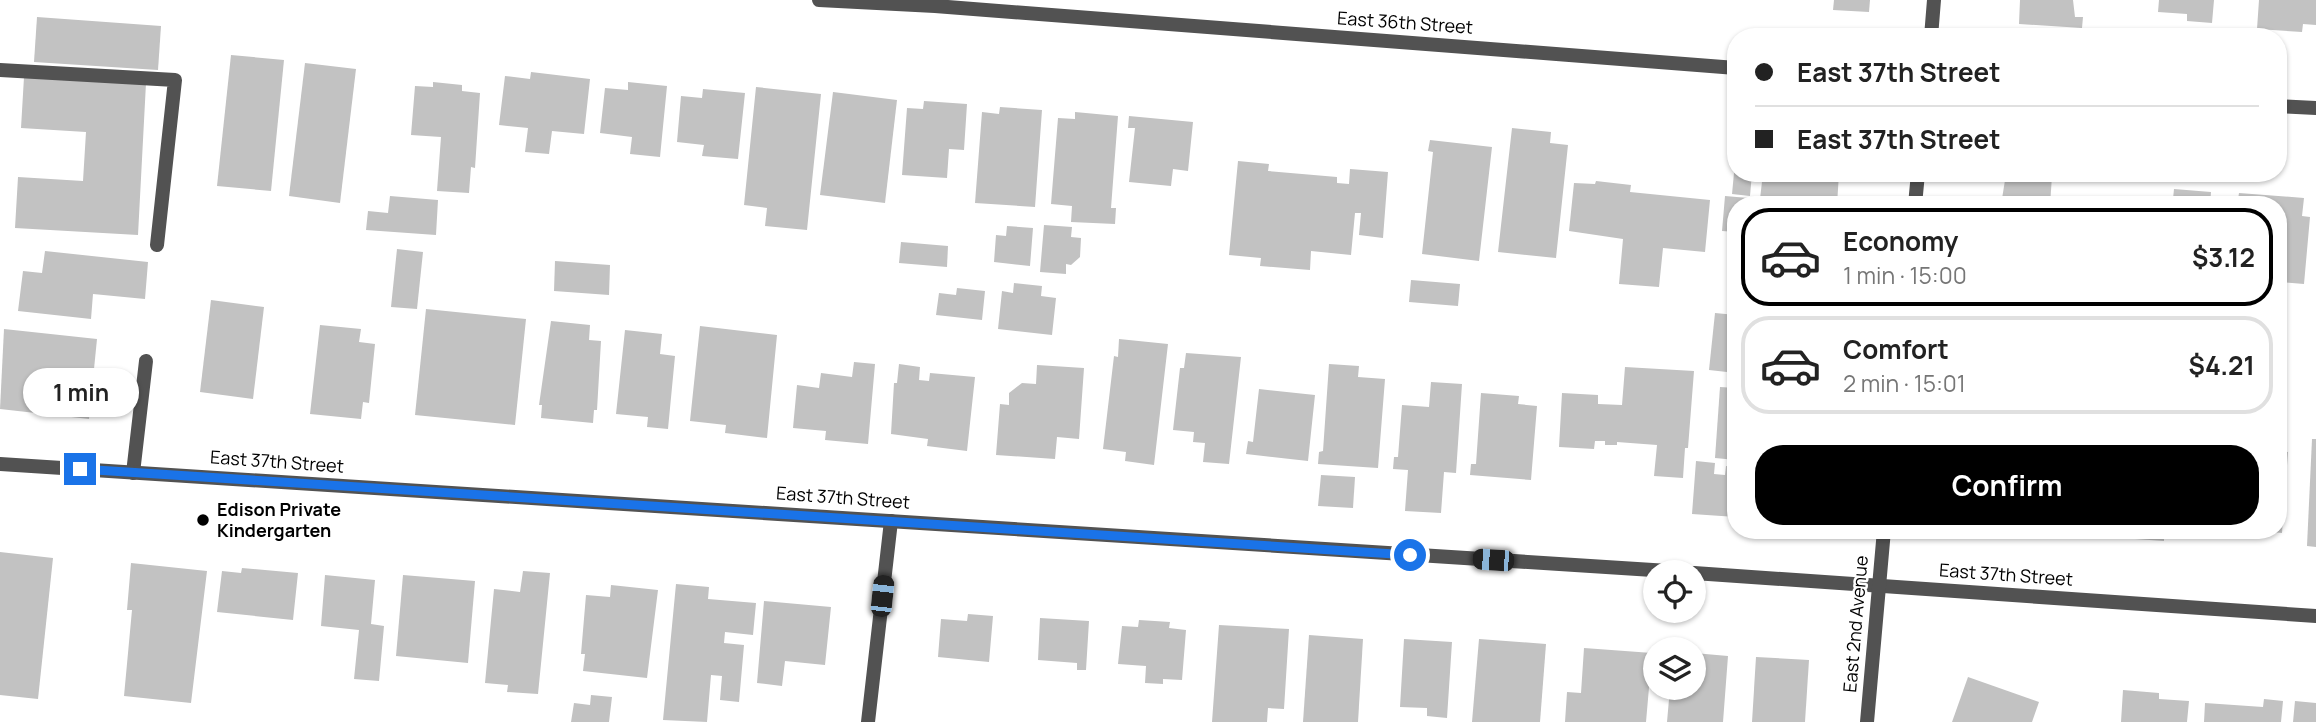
<!DOCTYPE html>
<html lang="en">
<head>
<meta charset="utf-8">
<style>
	:root { --surface:#fff; --page:#f6f6f6; --text:#222; --muted:#767676; --line:#e0e0e0; --accent:#000 }
	body { margin:0; font-family:Manrope,sans-serif; background:var(--page); color:var(--text); height:100vh; display:flex; flex-direction:column; font-size:26px; white-space:nowrap }
	* { box-sizing:border-box; margin:0 }
	p { font-size:23px; color:var(--muted) }
	.icon { flex:none; width:38px; height:38px; fill:none; stroke:currentColor; stroke-width:2; stroke-linecap:round; stroke-linejoin:round }
	.map { position:relative; flex:1; overflow:hidden }
	.side { position:absolute; left:1727px; top:196px; width:560px; height:343px; display:flex; flex-direction:column; background:var(--surface); border-radius:28px; box-shadow:0 2px 5px #0004 }
	.side>* { flex:none }
	.banner { position:absolute; left:1727px; top:28px; width:560px; height:154px; border-radius:28px; box-shadow:0 2px 5px #0004; display:grid; align-content:center; height:154px; padding:0 28px; background:var(--surface) }
	.controls { position:absolute; left:1643px; top:560px; display:grid; gap:14px }
	.controls a { display:grid; place-items:center; width:63px; height:63px; border-radius:50%; background:var(--surface); box-shadow:0 2px 5px #0004; font-size:35px }
	.end { position:absolute; width:32px; height:32px; margin:-16px; border:9px solid #1a73e8; background:#fff; box-shadow:0 0 0 4px #fff }
	.from { border-radius:50% }
	.bubble { position:absolute; height:49px; border-radius:24px; background:var(--surface); box-shadow:0 2px 5px #0004; font-size:23px; font-weight:700; line-height:49px; text-align:center }
	.car { position:absolute; width:21px; height:42px; margin:-21px -10px; border-radius:9px; box-shadow:0 0 5px 2px #0007; background:linear-gradient(#222 24%,#8ab4d8 0 40%,#222 0 76%,#8ab4d8 0 86%,#222 0) }
	.banner b { display:flex; align-items:center; gap:24px; height:66px; font-size:26px }
	.banner b+b { border-top:2px solid var(--line) }
	.banner i { width:18px; height:18px; background:var(--text) }
	ul { padding:12px 0 0; list-style:none }
	li { display:flex; align-items:center; gap:21px; height:98px; margin:0 14px 10px; padding:0 14px; border:4px solid var(--line); border-radius:28px }
	li div { flex:1 }
	li b { display:block; font-size:26px }
	li em { font-style:normal; font-weight:700 }
	li.selected { border-color:var(--accent) }
	li>.icon { width:63px; height:63px; stroke-width:1.5 }
	.cta { display:flex; gap:14px; margin-top:auto; padding:14px 28px }
	.cta a { flex:1; height:80px; border-radius:28px; background:var(--accent); color:#fff; font-size:28px; font-weight:700; line-height:80px; text-align:center }
	.map>svg:first-child { display:block }
</style>
</head>
<body>
<div class="map">
<svg width="2316" height="722" viewBox="0 0 2316 722">
	<rect width="100%" height="100%" fill="#fff"/>
	<!-- building -->
	<g fill="#c2c2c2">
		<polygon points="1834,0 1870,0 1869,12 1833,10"/>
		<polygon points="2020,0 2073,0 2075,17 2083,17 2082,28 2019,24"/>
		<polygon points="2159,0 2214,0 2212,23 2187,21 2187,14 2158,12"/>
		<polygon points="2259,0 2316,0 2316,25 2303,24 2302,32 2257,29"/>
		<polygon points="37,17 161,26 158,70 34,62"/>
		<polygon points="231,55 284,60 271,191 217,186"/>
		<polygon points="305,63 356,69 340,203 289,196"/>
		<polygon points="531,72 590,79 584,134 552,131 549,154 525,152 528,128 499,125 505,76 530,79"/>
		<polygon points="24,77 146,83 138,235 15,228 18,177 83,181 86,132 21,128"/>
		<polygon points="433,82 462,85 462,91 480,93 475,168 471,167 469,193 437,191 441,137 411,135 415,86 433,87"/>
		<polygon points="628,82 667,86 660,157 630,154 632,137 600,133 605,88 628,90"/>
		<polygon points="756,87 821,94 807,230 765,226 767,208 744,205"/>
		<polygon points="703,89 745,93 738,159 702,156 704,145 677,142 681,96 702,98"/>
		<polygon points="833,92 897,100 885,203 820,195"/>
		<polygon points="924,101 967,104 964,150 949,149 947,178 902,175 907,108 923,109"/>
		<polygon points="1000,107 1042,110 1035,207 975,203 982,112 999,114"/>
		<polygon points="1075,112 1118,116 1111,208 1116,208 1115,224 1071,222 1072,206 1051,204 1058,118 1075,119"/>
		<polygon points="1129,116 1193,122 1188,171 1173,169 1171,186 1129,182 1135,128 1128,128"/>
		<polygon points="1512,128 1551,132 1550,143 1568,145 1556,258 1498,252"/>
		<polygon points="1430,140 1492,147 1479,261 1422,254 1433,152 1428,151"/>
		<polygon points="1238,161 1269,164 1268,171 1337,177 1337,183 1349,184 1350,169 1388,172 1383,238 1359,235 1361,213 1355,213 1351,255 1311,251 1310,270 1260,266 1261,258 1229,255"/>
		<polygon points="1734,173 1752,173 1750,196 1732,194"/>
		<polygon points="1763,173 1839,173 1837,205 1736,205 1736,232 1722,231 1725,196 1760,199"/>
		<polygon points="2006,174 2052,176 2050,205 2001,205"/>
		<polygon points="1596,181 1631,185 1630,192 1710,200 1705,252 1663,248 1659,287 1619,284 1623,239 1569,231 1574,183 1595,184"/>
		<polygon points="2174,189 2211,192 2210,205 2147,205 2148,197 2173,199"/>
		<polygon points="2239,193 2304,198 2302,216 2310,217 2304,284 2278,282 2278,205 2237,205"/>
		<polygon points="390,196 438,200 436,235 366,230 368,211 388,213"/>
		<polygon points="1044,225 1072,227 1071,237 1081,238 1080,257 1071,265 1066,264 1066,274 1040,272"/>
		<polygon points="1007,226 1033,228 1030,266 994,262 996,235 1006,236"/>
		<polygon points="901,242 948,246 947,267 899,263"/>
		<polygon points="397,249 423,252 417,309 391,307"/>
		<polygon points="45,251 148,262 145,299 93,294 91,319 18,311 23,271 42,273"/>
		<polygon points="555,261 610,265 609,295 554,291"/>
		<polygon points="1411,280 1460,284 1458,306 1409,302"/>
		<polygon points="1014,283 1042,286 1041,296 1056,298 1052,335 998,329 1002,291 1013,293"/>
		<polygon points="957,288 985,291 982,320 936,315 939,293 956,295"/>
		<polygon points="211,300 264,307 253,399 200,392"/>
		<polygon points="426,309 526,319 515,425 415,415"/>
		<polygon points="1715,313 1736,315 1736,373 1709,370"/>
		<polygon points="551,321 590,325 589,340 601,341 597,410 594,410 593,423 541,418 542,405 539,405"/>
		<polygon points="320,325 361,329 359,342 375,344 369,403 363,402 361,419 310,414"/>
		<polygon points="700,326 777,335 767,438 725,433 726,425 690,421"/>
		<polygon points="4,329 97,339 89,419 0,409"/>
		<polygon points="625,330 662,334 660,354 675,356 668,429 647,427 648,417 616,414"/>
		<polygon points="1119,339 1168,344 1154,465 1125,461 1126,452 1103,449 1114,356 1118,357"/>
		<polygon points="1186,353 1241,357 1229,464 1203,462 1205,443 1193,442 1194,432 1173,430 1180,368 1184,368"/>
		<polygon points="854,362 875,364 868,444 825,440 826,431 793,428 797,385 819,388 821,373 852,377"/>
		<polygon points="899,364 920,367 919,380 929,381 930,373 975,377 967,451 927,446 928,439 891,434 894,383 897,383"/>
		<polygon points="1329,364 1359,366 1358,377 1385,379 1378,468 1318,464 1319,452 1323,451"/>
		<polygon points="1037,365 1084,368 1079,439 1057,437 1055,459 996,455 1000,404 1009,405 1009,393 1022,383 1036,384"/>
		<polygon points="1625,367 1694,371 1688,448 1685,448 1683,478 1654,476 1657,445 1617,442 1617,445 1605,445 1605,441 1595,441 1594,449 1559,447 1562,393 1598,395 1598,404 1622,405"/>
		<polygon points="1431,382 1462,384 1456,473 1444,472 1441,513 1405,511 1408,470 1393,469 1394,457 1398,457 1402,405 1429,407"/>
		<polygon points="1720,387 1736,388 1736,460 1715,458"/>
		<polygon points="1259,389 1315,395 1308,461 1246,454 1248,441 1253,442"/>
		<polygon points="1481,393 1519,396 1518,404 1537,406 1531,480 1470,475 1471,464 1476,464"/>
		<polygon points="2312,439 2316,439 2316,547 2307,546"/>
		<polygon points="2278,451 2288,452 2282,533 2272,532 2278,530"/>
		<polygon points="1696,461 1715,463 1714,474 1725,475 1726,466 1736,467 1736,517 1692,514"/>
		<polygon points="1321,475 1355,477 1353,508 1318,506"/>
		<polygon points="1993,530 2064,530 2064,537"/>
		<polygon points="2118,530 2183,530 2182,539 2164,538 2164,541 2135,539 2136,534"/>
		<polygon points="0,552 53,558 38,699 0,695"/>
		<polygon points="131,563 207,571 191,703 124,696 132,610 127,610"/>
		<polygon points="242,568 298,573 293,620 217,612 222,571 241,573"/>
		<polygon points="523,571 550,573 538,694 507,692 508,685 485,683 494,589 520,592"/>
		<polygon points="325,575 375,580 371,624 384,626 379,681 354,679 359,630 321,626"/>
		<polygon points="403,575 475,581 468,663 396,656"/>
		<polygon points="676,584 709,587 708,599 756,603 753,635 725,632 724,643 744,645 739,702 720,700 722,676 711,675 707,722 663,720"/>
		<polygon points="611,585 658,590 647,678 583,671 585,654 581,654 586,595 610,597"/>
		<polygon points="764,601 831,607 825,665 785,661 782,686 757,683"/>
		<polygon points="968,614 993,616 989,662 938,657 941,619 967,621"/>
		<polygon points="1040,618 1089,621 1086,670 1077,670 1077,663 1038,660"/>
		<polygon points="1139,620 1170,622 1169,628 1186,630 1182,680 1163,679 1163,684 1145,683 1146,666 1118,664 1122,626 1138,627"/>
		<polygon points="1219,625 1289,629 1284,709 1268,708 1267,722 1212,722"/>
		<polygon points="1309,635 1363,639 1358,722 1303,722"/>
		<polygon points="1404,639 1452,642 1447,718 1427,716 1427,708 1400,707"/>
		<polygon points="1479,639 1546,644 1540,722 1472,722"/>
		<polygon points="1584,648 1652,653 1646,722 1565,722 1567,692 1581,693"/>
		<polygon points="1694,653 1728,656 1723,722 1667,722 1670,688 1694,688"/>
		<polygon points="1756,657 1809,660 1805,722 1752,722"/>
		<polygon points="1968,677 2039,702 2032,722 1952,722"/>
		<polygon points="2123,690 2159,693 2159,699 2189,701 2187,722 2121,722"/>
		<polygon points="591,695 612,697 609,722 571,722 574,703 590,705"/>
		<polygon points="2264,699 2283,701 2281,722 2204,722 2205,703 2263,707"/>
		<polygon points="2295,701 2316,703 2316,722 2293,722"/>
	</g>
	<g fill="none" stroke-linecap="round" stroke-linejoin="round">
		<!-- service -->
		<g stroke="#525252" stroke-width="14">
			<polyline points="0,70 175,80 157,245"/>
			<polyline points="133,473 146,361"/>
		</g>
		<!-- minor -->
		<g stroke="#525252" stroke-width="14">
			<polyline points="819,0 935,6 1736,68"/>
			<polyline points="1931,37 1934,0"/>
			<polyline points="2278,106 2316,108"/>
			<polyline points="1915,205 1918,173"/>
			<polyline points="0,464 1684,572"/>
			<polyline points="1694,573 2316,616"/>
			<polyline points="868,722 891,521"/>
			<polyline points="1867,722 1884,530"/>
		</g>
	</g>
	<g fill="none" stroke-linecap="round" stroke-linejoin="round">
		<!-- route -->
		<polyline stroke="#1a73e8" stroke-width="9" points="80,469 1410,555"/>
	</g>
	<!-- markers -->
	<circle fill="#000" stroke="#fff" stroke-width="2.5" cx="203" cy="520" r="7"/>
	<g text-anchor="middle" stroke-width="5" stroke-linejoin="round" paint-order="stroke">
		<!-- street labels -->
		<g font-size="18" fill="#000" stroke="#fff">
			<text transform="translate(1405 23) rotate(4)" y="6">East 36th Street</text>
			<text transform="translate(277 462) rotate(4)" y="6">East 37th Street</text>
			<text transform="translate(843 498) rotate(4)" y="6">East 37th Street</text>
			<text transform="translate(2006 575) rotate(4)" y="6">East 37th Street</text>
			<text transform="translate(1856 624) rotate(-85)" y="6">East 2nd Avenue</text>
		</g>
		<!-- poi labels -->
		<g font-size="18" font-weight="bold" fill="#000" stroke="#fff" text-anchor="start">
			<text x="217" y="516">Edison Private<tspan x="217" dy="21">Kindergarten</tspan></text>
		</g>
	</g>
</svg>
<div class="controls">
<a><svg class="icon" aria-label="locate" viewBox="0 0 24 24"><circle cx="12" cy="12" r="6"/><path d="M12 2v4M12 18v4M2 12h4M18 12h4"/></svg></a>
<a><svg class="icon" aria-label="layers" viewBox="0 0 24 24"><path d="M12 4l9 5-9 5-9-5zM3 14l9 5 9-5"/></svg></a>
</div>
<i class="end from" style="left:1410px;top:555px"></i>
<i class="end" style="left:80px;top:469px"></i>
<div class="bubble" style="left:23px;top:368px;width:116px">1 min</div>
<i class="car" style="left:1493px;top:560px;rotate:274deg"></i>
<i class="car" style="left:882px;top:596px;rotate:6deg"></i>
<div class="banner">
<b><i class="from"></i>East 37th Street</b>
<b><i></i>East 37th Street</b>
</div>
<section class="side">
<ul>
<li class="selected"><svg class="icon" aria-label="car" viewBox="0 0 24 24"><path d="M5 17H2v-5l4-1 3-4h7l3 4 3 1v5h-3M9 17h6M6 11h13"/><circle cx="7" cy="17" r="2"/><circle cx="17" cy="17" r="2"/></svg><div><b>Economy</b><p>1 min · 15:00</p></div><em>$3.12</em></li>
<li><svg class="icon" aria-label="car" viewBox="0 0 24 24"><path d="M5 17H2v-5l4-1 3-4h7l3 4 3 1v5h-3M9 17h6M6 11h13"/><circle cx="7" cy="17" r="2"/><circle cx="17" cy="17" r="2"/></svg><div><b>Comfort</b><p>2 min · 15:01</p></div><em>$4.21</em></li>
</ul>
<div class="cta"><a>Confirm</a></div>
</section>
</div>
</body>
</html>
